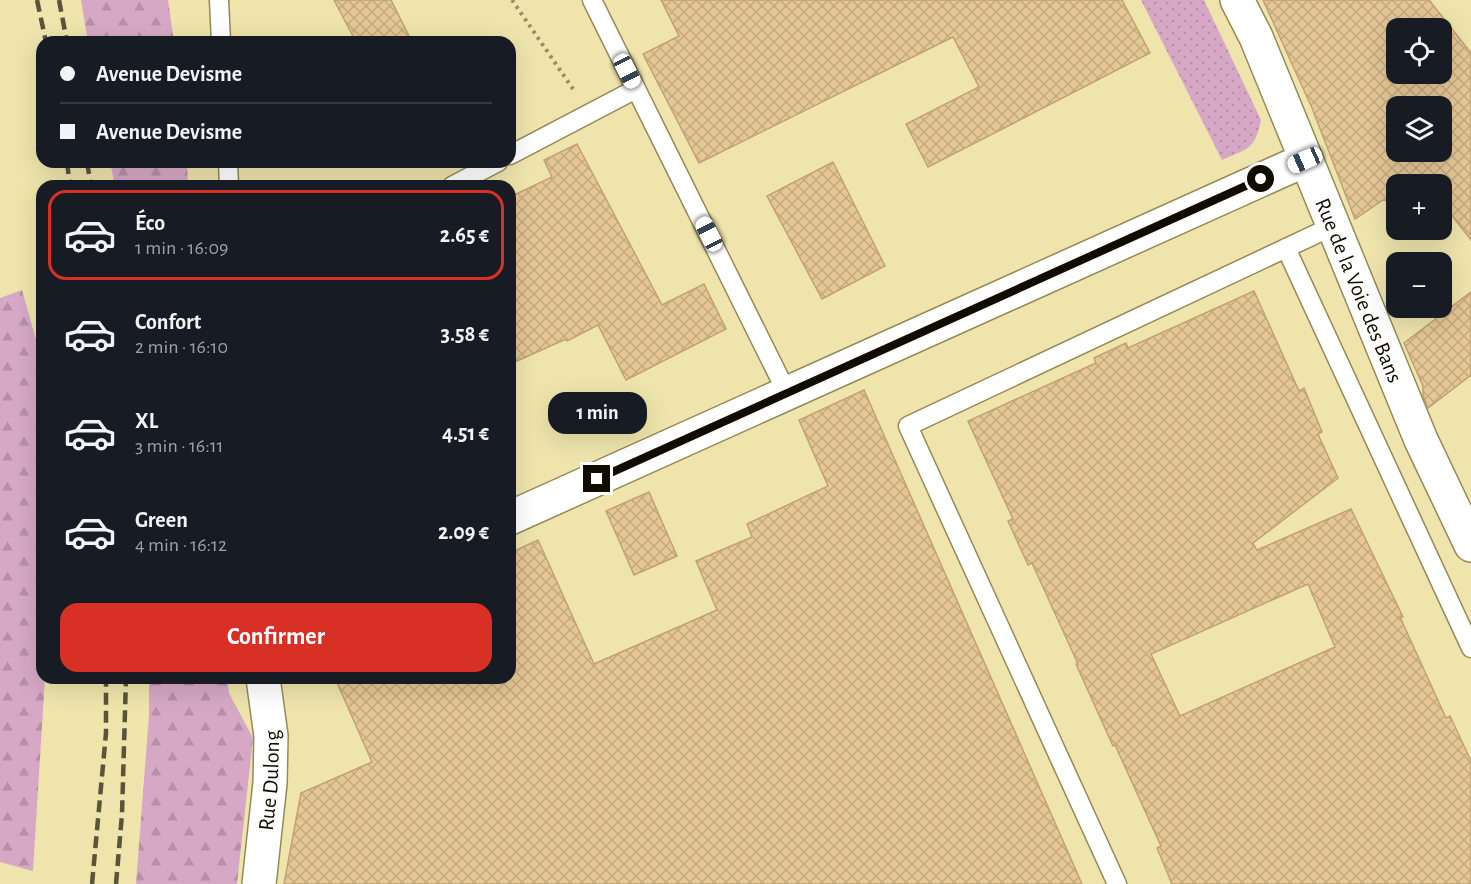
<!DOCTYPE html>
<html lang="fr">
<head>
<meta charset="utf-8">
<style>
	:root { --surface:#171b24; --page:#20242c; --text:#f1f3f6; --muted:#9ea1a6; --line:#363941; --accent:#d93025 }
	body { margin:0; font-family:"Alegreya Sans",sans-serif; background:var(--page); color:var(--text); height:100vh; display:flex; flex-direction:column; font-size:22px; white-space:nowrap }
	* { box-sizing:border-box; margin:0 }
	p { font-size:20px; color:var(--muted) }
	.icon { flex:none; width:33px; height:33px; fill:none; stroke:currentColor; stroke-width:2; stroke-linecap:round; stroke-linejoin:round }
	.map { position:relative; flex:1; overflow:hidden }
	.drawer { position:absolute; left:36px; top:180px; width:480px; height:504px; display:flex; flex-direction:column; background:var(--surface); border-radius:18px; box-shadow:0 6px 24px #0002 }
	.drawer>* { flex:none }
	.hud { position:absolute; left:36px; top:36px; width:480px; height:132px; border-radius:18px; box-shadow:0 6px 24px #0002; display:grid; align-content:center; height:132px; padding:0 24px; background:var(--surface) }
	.controls { position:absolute; left:1386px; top:18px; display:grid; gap:12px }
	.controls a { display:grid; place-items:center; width:66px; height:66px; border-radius:12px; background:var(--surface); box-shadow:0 6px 24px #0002; font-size:30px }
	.end { position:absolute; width:27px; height:27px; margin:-14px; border:8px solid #100c00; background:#fff; box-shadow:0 0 0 3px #fff }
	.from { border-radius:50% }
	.bubble { position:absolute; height:42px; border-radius:18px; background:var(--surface); box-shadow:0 6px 24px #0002; font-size:20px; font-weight:600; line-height:42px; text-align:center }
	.car { position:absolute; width:18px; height:36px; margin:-18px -9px; border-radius:8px; box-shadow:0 0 4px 2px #0007; background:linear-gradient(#fff 24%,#345 0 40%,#fff 0 76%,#345 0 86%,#fff 0) }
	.hud b { display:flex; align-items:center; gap:21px; height:57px; font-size:22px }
	.hud b+b { border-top:2px solid var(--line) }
	.hud i { width:15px; height:15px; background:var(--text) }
	ul { padding:10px 0 0; list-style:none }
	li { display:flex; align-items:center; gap:18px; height:90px; margin:0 12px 9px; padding:0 12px; border:3px solid transparent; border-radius:18px }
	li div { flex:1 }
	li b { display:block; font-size:22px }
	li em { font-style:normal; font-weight:600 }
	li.on { border-color:var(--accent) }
	li>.icon { width:54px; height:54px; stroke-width:1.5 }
	.action { display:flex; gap:12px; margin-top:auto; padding:12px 24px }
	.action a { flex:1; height:69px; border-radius:18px; background:var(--accent); color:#fff; font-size:24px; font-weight:600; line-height:69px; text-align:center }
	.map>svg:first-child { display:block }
</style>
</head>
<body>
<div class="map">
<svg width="1471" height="884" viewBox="0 0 1471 884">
	<defs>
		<pattern id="grass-dots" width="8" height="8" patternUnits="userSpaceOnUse" patternTransform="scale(1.5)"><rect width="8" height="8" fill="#d6a8c6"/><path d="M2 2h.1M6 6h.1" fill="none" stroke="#b78fa8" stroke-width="1.8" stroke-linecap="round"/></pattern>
		<pattern id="forest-firs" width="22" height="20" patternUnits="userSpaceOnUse" patternTransform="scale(1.5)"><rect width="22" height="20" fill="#d6a8c6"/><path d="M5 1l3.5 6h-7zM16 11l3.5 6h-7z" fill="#b78fa8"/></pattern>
		<pattern id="building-cross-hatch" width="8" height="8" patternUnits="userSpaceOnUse" patternTransform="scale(1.5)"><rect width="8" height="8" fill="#e5c695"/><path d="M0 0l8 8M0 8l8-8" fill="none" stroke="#c3a97f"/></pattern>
	</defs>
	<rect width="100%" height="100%" fill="#eee4ac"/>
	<!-- grass -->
	<path fill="url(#grass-dots)" d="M 1141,0 L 1204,0 L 1261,120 C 1255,150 1248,148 1222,160 Z"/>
	<!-- forest -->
	<g fill="url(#forest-firs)">
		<polygon points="81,0 168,0 174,42 88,42"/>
		<polygon points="110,162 187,162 188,186 115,186"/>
		<polygon points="22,290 42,361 42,678 45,678 33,871 0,862 0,298"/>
		<polygon points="149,678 227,678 229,693 253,738 237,884 136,884 149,715"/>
	</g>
	<!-- building -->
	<g fill="url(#building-cross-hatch)" stroke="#c0a272" stroke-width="1.5" fill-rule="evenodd">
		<polygon points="334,0 391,0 412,42 356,42"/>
		<polygon points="661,0 1122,0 1150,53 928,167 906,124 979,87 953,37 699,163 643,54 679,36"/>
		<path d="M 1263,0 L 1429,0 L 1471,53 L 1471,240 L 1442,203 L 1442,184 L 1427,184 L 1422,179 L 1414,184 L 1396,184 L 1396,195 L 1387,201 L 1383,200 L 1355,219 L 1312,108 ZM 1396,28 L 1442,28 L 1442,74 L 1396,74 ZM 1396,106 L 1442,106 L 1442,152 L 1396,152 Z"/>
		<polygon points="577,144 662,305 704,284 726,329 626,380 598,325 567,341 566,339 510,364 510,197 552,177 544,160"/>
		<polygon points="833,162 885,266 822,299 767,196"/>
		<path d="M 1254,291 L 1299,391 L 1304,388 L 1322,432 L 1318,434 L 1338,478 L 1253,543 L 1257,550 L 1351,509 L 1403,617 L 1400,617 L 1446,718 L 1450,716 L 1471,761 L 1471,884 L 1172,884 L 1157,848 L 1161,846 L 1115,745 L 1113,746 L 1076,664 L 1078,664 L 1032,563 L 1028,565 L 1008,521 L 1013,519 L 968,421 L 1096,363 L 1094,358 L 1126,343 L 1128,348 ZM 1308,584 L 1335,647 L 1180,716 L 1151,654 Z"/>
		<polygon points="1471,292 1471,375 1428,408 1423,395 1423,386 1404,343"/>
		<polygon points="864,390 1082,884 284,884 301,793 372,762 335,678 510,678 510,553 538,540 594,664 717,610 696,561 752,537 747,524 828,486 799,420"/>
		<polygon points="649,492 677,556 634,575 606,511"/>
	</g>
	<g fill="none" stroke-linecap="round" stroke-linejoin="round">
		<!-- lane casing -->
		<g stroke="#948a56" stroke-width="21">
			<g id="lane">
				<polyline points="219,0 221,42"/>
				<polyline points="592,0 787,393"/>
				<polyline points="510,155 636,89"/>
				<polyline points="228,162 229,186"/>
				<polyline points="452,186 498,162"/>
				<polyline points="1286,248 1471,648"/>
				<polyline points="1117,884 908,426 1333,226"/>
			</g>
		</g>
		<!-- street casing -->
		<g stroke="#948a56" stroke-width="36">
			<g id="street">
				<path id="s1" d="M 1237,0 L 1256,37 L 1421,440 L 1471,545"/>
				<polyline points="510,518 1305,160"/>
				<path id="s2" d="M 259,884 L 270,783 L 271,736 L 263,678"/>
			</g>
		</g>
		<!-- path -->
		<polyline stroke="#958e67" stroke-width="4" stroke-dasharray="3 4.5" stroke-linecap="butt" points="512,0 573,89"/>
		<!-- lane -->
		<use href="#lane" stroke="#fff" stroke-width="18"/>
		<!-- street -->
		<use href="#street" stroke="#fff" stroke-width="33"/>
		<!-- rail -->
		<g stroke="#5a5439" stroke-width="4.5" stroke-dasharray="12 6" stroke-linecap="butt">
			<polyline points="37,0 46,42"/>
			<polyline points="59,0 67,42"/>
			<polyline points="67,162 70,186"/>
			<polyline points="87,162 91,186"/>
			<polyline points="92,884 106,733 106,678"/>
			<polyline points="116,884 122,814 126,678"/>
		</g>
	</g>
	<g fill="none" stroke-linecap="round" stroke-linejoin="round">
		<!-- route -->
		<polyline stroke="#100c00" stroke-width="8" points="597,479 1261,179"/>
	</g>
	<g text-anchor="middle" stroke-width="4.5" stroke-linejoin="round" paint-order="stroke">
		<!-- street labels -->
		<g font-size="22" fill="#100c00" stroke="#fff">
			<text dy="8" stroke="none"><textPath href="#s1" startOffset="315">Rue de la Voie des Bans</textPath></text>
			<text dy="8" stroke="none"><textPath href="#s2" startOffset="104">Rue Dulong</textPath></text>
		</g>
	</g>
</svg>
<div class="controls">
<a><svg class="icon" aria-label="locate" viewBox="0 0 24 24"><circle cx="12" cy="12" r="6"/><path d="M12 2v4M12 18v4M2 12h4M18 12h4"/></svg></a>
<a><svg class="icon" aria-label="layers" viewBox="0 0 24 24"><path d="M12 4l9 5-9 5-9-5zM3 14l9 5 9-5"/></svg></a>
<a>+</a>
<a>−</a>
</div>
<i class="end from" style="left:1261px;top:179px"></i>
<i class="end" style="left:597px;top:479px"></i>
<div class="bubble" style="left:548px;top:392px;width:99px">1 min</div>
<i class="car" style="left:627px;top:71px;rotate:153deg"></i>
<i class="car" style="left:1305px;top:160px;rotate:246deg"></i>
<i class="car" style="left:709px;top:234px;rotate:333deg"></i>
<div class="hud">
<b><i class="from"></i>Avenue Devisme</b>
<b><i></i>Avenue Devisme</b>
</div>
<section class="drawer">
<ul>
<li class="on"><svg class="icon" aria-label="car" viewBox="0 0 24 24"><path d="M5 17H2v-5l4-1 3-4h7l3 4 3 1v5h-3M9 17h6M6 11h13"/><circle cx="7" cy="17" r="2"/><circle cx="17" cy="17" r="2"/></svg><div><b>Éco</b><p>1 min · 16:09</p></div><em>2.65 €</em></li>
<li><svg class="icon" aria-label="car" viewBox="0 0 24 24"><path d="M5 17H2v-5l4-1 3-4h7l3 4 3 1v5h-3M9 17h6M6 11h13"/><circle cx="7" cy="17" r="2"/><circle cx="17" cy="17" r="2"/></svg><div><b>Confort</b><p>2 min · 16:10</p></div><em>3.58 €</em></li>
<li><svg class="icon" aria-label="car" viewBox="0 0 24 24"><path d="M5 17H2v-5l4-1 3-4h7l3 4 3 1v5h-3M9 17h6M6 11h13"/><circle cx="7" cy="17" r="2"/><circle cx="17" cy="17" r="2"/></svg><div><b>XL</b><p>3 min · 16:11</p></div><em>4.51 €</em></li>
<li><svg class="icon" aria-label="car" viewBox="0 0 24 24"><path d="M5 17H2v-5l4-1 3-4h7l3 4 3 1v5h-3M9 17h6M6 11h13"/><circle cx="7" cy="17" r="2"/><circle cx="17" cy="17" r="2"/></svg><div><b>Green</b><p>4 min · 16:12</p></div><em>2.09 €</em></li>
</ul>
<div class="action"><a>Confirmer</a></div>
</section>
</div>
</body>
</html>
